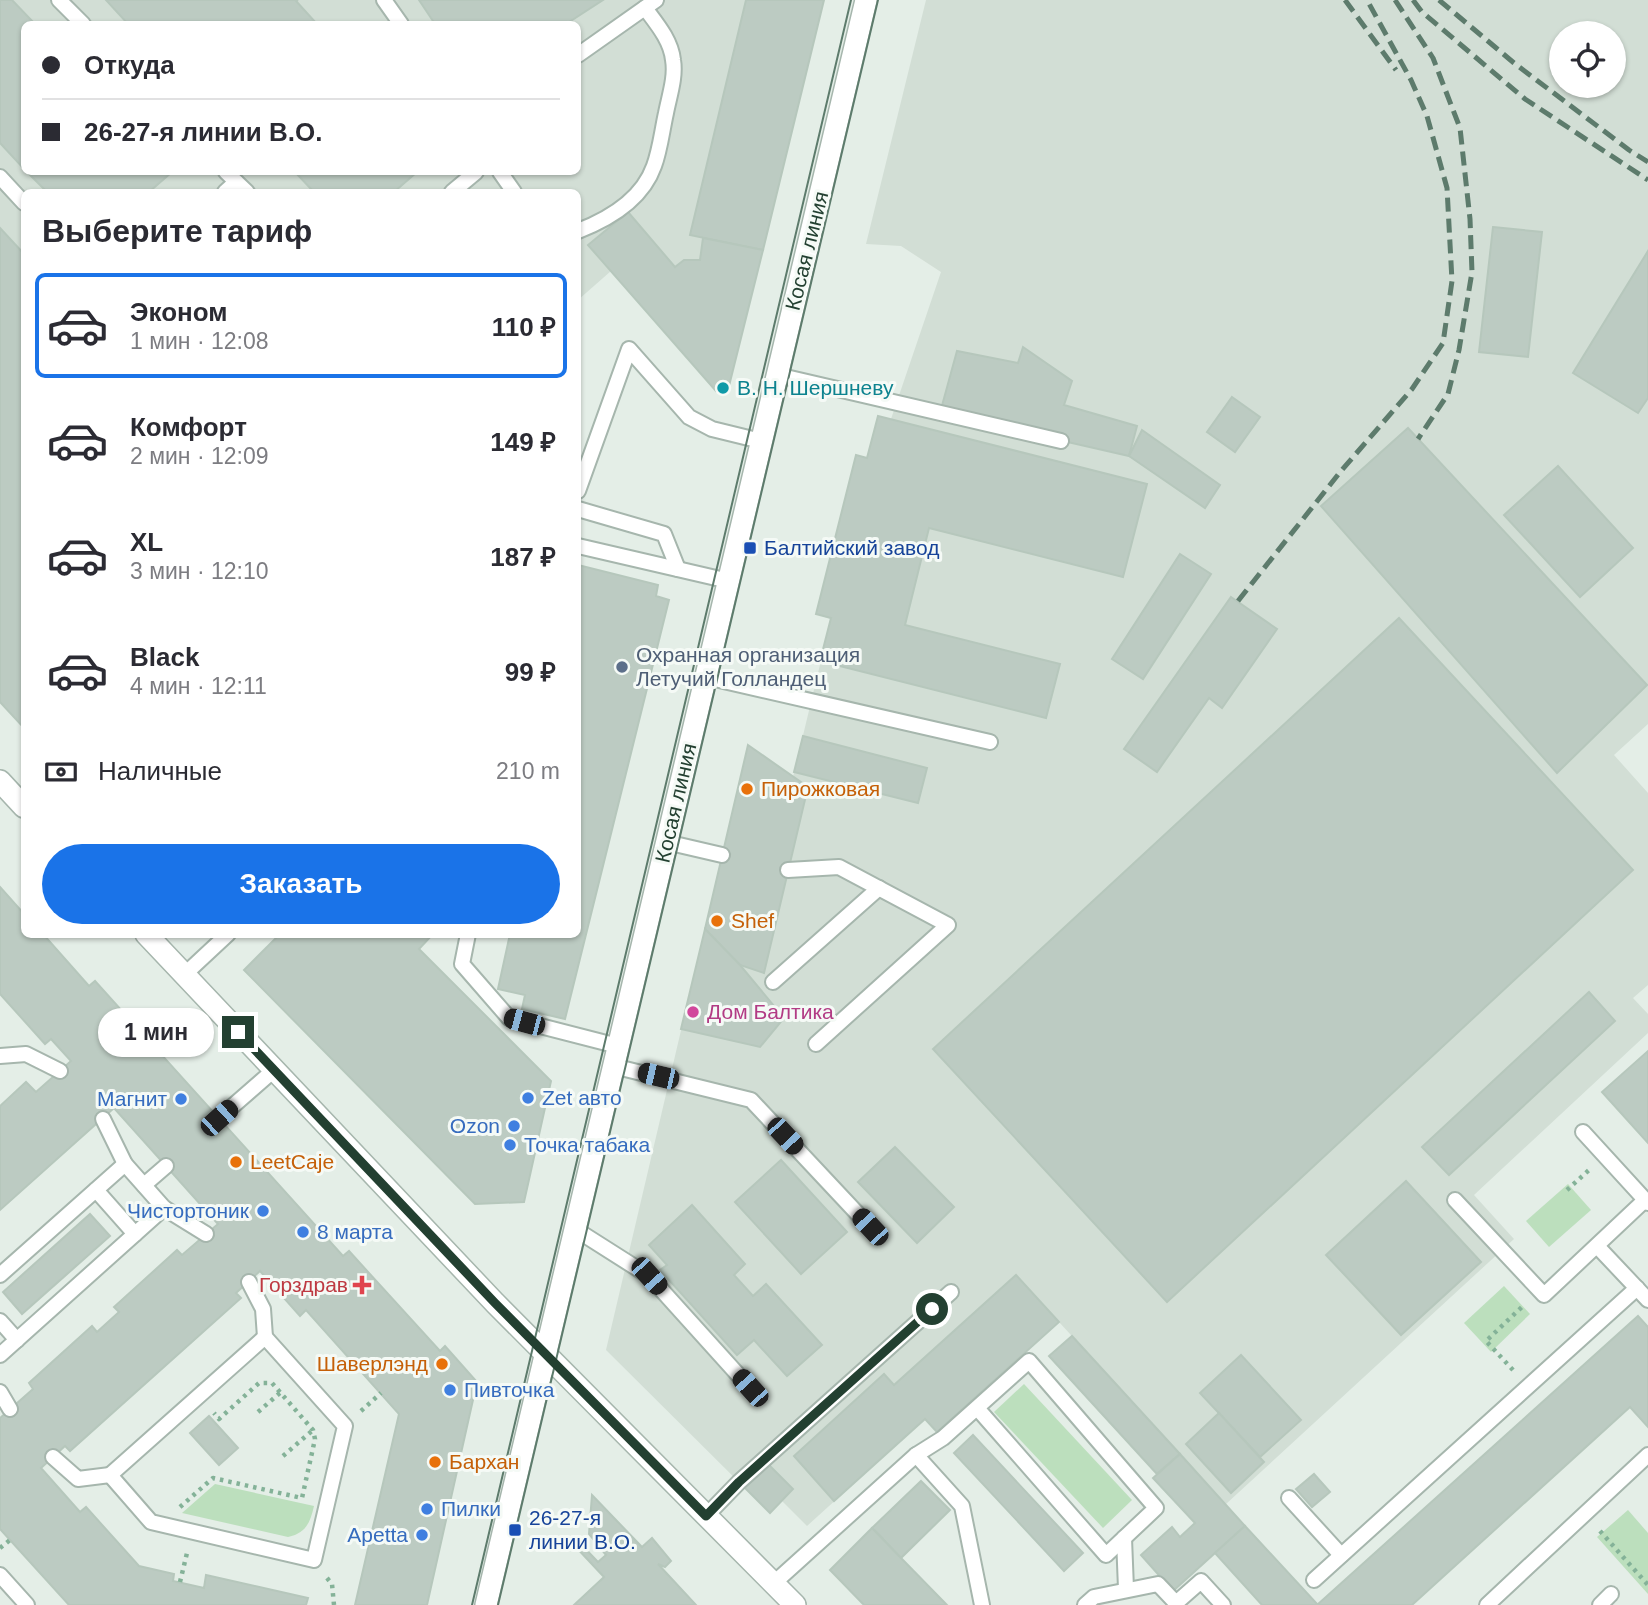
<!DOCTYPE html>
<html lang="ru">
<head>
<meta charset="utf-8">
<style>
	:root { --surface:#fff; --page:#f7f7f7; --text:#2b2b33; --muted:#7c7c81; --line:#e1e1e2; --accent:#1a73e8 }
	body { margin:0; font-family:Helvetica,sans-serif; background:var(--page); color:var(--text); height:100vh; display:flex; flex-direction:column; font-size:26px; white-space:nowrap }
	* { box-sizing:border-box; margin:0 }
	p { font-size:23px; color:var(--muted) }
	.icon { flex:none; width:38px; height:38px; fill:none; stroke:currentColor; stroke-width:2; stroke-linecap:round; stroke-linejoin:round }
	.map { position:relative; flex:1; overflow:hidden }
	.sheet { position:absolute; left:21px; top:189px; width:560px; height:749px; display:flex; flex-direction:column; background:var(--surface); border-radius:10px; box-shadow:0 2px 5px #0004 }
	.sheet>* { flex:none }
	.hud { position:absolute; left:21px; top:21px; width:560px; height:154px; border-radius:10px; box-shadow:0 2px 5px #0004; display:grid; align-content:center; height:154px; padding:0 21px; background:var(--surface) }
	.tools { position:absolute; left:1549px; top:21px; display:grid; gap:14px }
	.tools a { display:grid; place-items:center; width:77px; height:77px; border-radius:50%; background:var(--surface); box-shadow:0 2px 5px #0004; font-size:35px }
	.end { position:absolute; width:32px; height:32px; margin:-16px; border:9px solid #234031; background:#fff; box-shadow:0 0 0 4px #fff }
	.from { border-radius:50% }
	.bubble { position:absolute; height:49px; border-radius:24px; background:var(--surface); box-shadow:0 2px 5px #0004; font-size:23px; font-weight:700; line-height:49px; text-align:center }
	.car { position:absolute; width:21px; height:42px; margin:-21px -10px; border-radius:9px; box-shadow:0 0 5px 2px #0007; background:linear-gradient(#222 24%,#8ab4d8 0 40%,#222 0 76%,#8ab4d8 0 86%,#222 0) }
	.hud b { display:flex; align-items:center; gap:24px; height:66px; font-size:26px }
	.hud b+b { border-top:2px solid var(--line) }
	.hud i { width:18px; height:18px; background:var(--text) }
	ul { padding:0; list-style:none }
	li { display:flex; align-items:center; gap:21px; height:105px; margin:0 14px 10px; padding:0 7px; border:4px solid transparent; border-radius:10px }
	li div { flex:1 }
	li b { display:block; font-size:26px }
	li em { font-style:normal; font-weight:700 }
	li.on { border-color:var(--accent) }
	li>.icon { width:63px; height:63px; stroke-width:1.5 }
	h2 { padding:0 21px; font-size:32px; line-height:84px }
	.pay { display:flex; align-items:center; gap:18px; height:77px; padding:0 21px; font-size:26px }
	.pay p { margin-inline-start:auto }
	.cta { display:flex; gap:14px; margin-top:auto; padding:14px 21px }
	.cta a { flex:1; height:80px; border-radius:42px; background:var(--accent); color:#fff; font-size:28px; font-weight:700; line-height:80px; text-align:center }
	.map>svg:first-child { display:block }
</style>
</head>
<body>
<div class="map">
<svg width="1648" height="1605" viewBox="0 0 1648 1605">
	<rect width="100%" height="100%" fill="#e4eee7"/>
	<!-- built -->
	<g fill="#d2ded5" fill-rule="evenodd">
		<path d="M 0,0 L 824,0 L 729,386 L 716,391 L 611,271 L 578,300 L 578,192 L 24,192 L 24,728 L 0,702 ZM 24,24 L 578,24 L 578,172 L 24,172 Z"/>
		<path d="M 926,0 L 1648,0 L 1648,724 L 1614,755 L 1648,793 L 1648,985 L 1633,998 L 1648,1014 L 1648,1033 L 1474,1195 L 1514,1239 L 1226,1504 L 1059,1322 L 937,1432 L 925,1419 L 807,1526 L 782,1501 L 770,1513 L 606,1350 L 748,745 L 793,777 L 831,619 L 816,614 L 856,456 L 867,458 L 878,416 L 891,419 L 941,272 L 901,246 L 866,244 ZM 1561,33 L 1614,33 L 1614,86 L 1561,86 Z"/>
	</g>
	<!-- green -->
	<g fill="#bcdfbd">
		<polygon points="1568,1184 1591,1210 1549,1247 1526,1221"/>
		<polygon points="1504,1286 1530,1314 1491,1352 1464,1323"/>
		<polygon points="1024,1384 1132,1500 1103,1528 994,1412"/>
		<path d="M 215,1484 L 314,1506 C 310,1523 306,1533 288,1537 L 182,1513 Z"/>
		<polygon points="1628,1510 1648,1533 1648,1594 1597,1537"/>
	</g>
	<!-- building -->
	<g fill="#bccbc2" stroke="#b6c7bc" stroke-width="2">
		<polygon points="0,0 12,0 35,24 24,24 24,169 0,143"/>
		<polygon points="106,0 298,0 296,1 317,24 128,24"/>
		<polygon points="419,0 603,0 566,24 435,24"/>
		<polygon points="746,0 824,0 763,250 690,235"/>
		<polygon points="27,172 172,172 149,192 47,192"/>
		<polygon points="295,172 417,172 394,192 310,192 312,190"/>
		<polygon points="628,212 675,267 684,260 700,260 703,238 763,250 729,386 716,391 588,245"/>
		<polygon points="1493,227 1542,232 1528,357 1479,352"/>
		<polygon points="0,228 24,254 24,728 0,702"/>
		<polygon points="1648,251 1648,398 1638,413 1573,373"/>
		<polygon points="1023,347 1072,381 1064,405 1137,426 1129,456 940,413 957,351 1018,363"/>
		<polygon points="1232,397 1260,417 1235,452 1207,432"/>
		<polygon points="878,416 1147,484 1123,577 929,528 905,625 1060,664 1046,718 820,661 831,618 816,614 856,455 867,458"/>
		<polygon points="1408,428 1647,685 1557,773 1321,506"/>
		<polygon points="1142,430 1220,485 1205,508 1129,456"/>
		<polygon points="1558,466 1633,548 1580,597 1504,515"/>
		<polygon points="1180,554 1211,574 1143,679 1112,659"/>
		<polygon points="578,565 658,585 656,596 669,600 565,1019 522,1009 525,995 498,989 510,934 578,934"/>
		<polygon points="1231,597 1277,629 1222,708 1209,698 1157,772 1124,749"/>
		<polygon points="1399,618 1633,870 1167,1302 933,1049"/>
		<polygon points="803,736 927,768 918,803 794,772"/>
		<polygon points="748,745 808,787 764,973 740,965 705,929"/>
		<polygon points="0,887 24,914 24,934 43,934 89,986 95,981 343,1256 349,1251 440,1351 445,1346 477,1382 427,1605 355,1605 399,1414 306,1310 300,1316 260,1271 236,1293 241,1298 70,1451 65,1446 41,1468 80,1512 86,1507 139,1566 174,1574 173,1581 204,1588 206,1575 308,1598 306,1605 69,1605 0,1529 0,1418 33,1389 29,1383 92,1326 97,1332 119,1312 114,1307 177,1250 182,1255 218,1224 114,1108 0,1210 0,1106 26,1082 36,1092 71,1061 51,1039 45,1044 0,994"/>
		<polygon points="705,929 740,965 784,1018 760,1047 681,1029"/>
		<polygon points="280,934 433,934 419,949 551,1081 524,1202 475,1204 244,970"/>
		<polygon points="1589,992 1615,1021 1449,1175 1422,1147"/>
		<polygon points="1648,1051 1648,1143 1602,1092"/>
		<polygon points="895,1147 954,1207 917,1243 858,1182"/>
		<polygon points="781,1160 847,1232 801,1274 735,1202"/>
		<polygon points="1406,1181 1481,1262 1401,1335 1326,1255"/>
		<polygon points="692,1205 745,1264 734,1275 753,1296 766,1284 822,1345 787,1376 754,1340 737,1355 660,1270 667,1265 649,1245"/>
		<polygon points="90,1214 110,1236 22,1314 3,1292"/>
		<polygon points="1016,1275 1059,1322 937,1432 925,1419 834,1501 794,1456 884,1374 894,1385"/>
		<polygon points="1638,1316 1648,1327 1648,1427 1630,1407 1412,1605 1317,1605"/>
		<polygon points="1072,1336 1180,1454 1157,1474 1049,1356"/>
		<polygon points="1241,1355 1301,1420 1260,1457 1200,1393"/>
		<polygon points="1219,1413 1264,1462 1231,1493 1186,1444"/>
		<polygon points="209,1416 238,1448 219,1465 190,1433"/>
		<polygon points="973,1435 1083,1553 1064,1571 954,1453"/>
		<polygon points="1180,1454 1245,1526 1173,1591 1141,1555 1172,1527 1180,1537 1195,1523 1153,1478"/>
		<polygon points="767,1463 793,1489 770,1513 744,1487"/>
		<polygon points="1314,1474 1330,1492 1312,1507 1296,1489"/>
		<polygon points="921,1481 950,1510 901,1558 872,1528"/>
		<polygon points="592,1495 642,1547 652,1538 671,1561 665,1567 658,1564 696,1605 574,1605 604,1577 573,1544 577,1540 598,1562 606,1555 589,1534"/>
		<polygon points="1245,1526 1318,1605 1262,1605 1215,1553"/>
		<polygon points="872,1528 901,1558 947,1605 864,1605 830,1570"/>
	</g>
	<g fill="none" stroke-linecap="round" stroke-linejoin="round">
		<!-- service casing -->
		<g stroke="#a6b6ad" stroke-width="18">
			<g id="service">
				<polyline points="59,0 83,24"/>
				<polyline points="384,0 401,24"/>
				<polyline points="578,55 656,0"/>
				<polyline points="226,172 247,192"/>
				<polyline points="500,172 514,192"/>
				<polyline points="0,177 24,203"/>
				<polyline points="225,192 236,182"/>
				<polyline points="452,192 476,172"/>
				<path d="M 578,231 C 609,219 642,200 654,166 C 660,150 662,131 666,113 C 669,97 676,77 673,60 C 671,40 656,23 645,8"/>
				<polyline points="777,375 1061,441"/>
				<polyline points="578,491 629,349 689,417 712,429 761,441"/>
				<polyline points="578,509 664,534 678,569"/>
				<polyline points="578,546 729,581"/>
				<polyline points="706,677 990,742"/>
				<polyline points="666,842 722,855"/>
				<polyline points="788,870 839,867 948,925 816,1044"/>
				<polyline points="468,934 462,964 509,1018 618,1046"/>
				<polyline points="184,975 228,934"/>
				<polyline points="773,982 879,888"/>
				<polyline points="0,1056 26,1054 60,1071"/>
				<polyline points="613,1066 751,1100 870,1227"/>
				<polyline points="219,1118 274,1070"/>
				<polyline points="103,1119 125,1164"/>
				<polyline points="1583,1132 1648,1203"/>
				<polyline points="144,1185 166,1166"/>
				<polyline points="96,1190 135,1234"/>
				<polyline points="1455,1200 1544,1295 1645,1200"/>
				<polyline points="164,1208 206,1234"/>
				<polyline points="575,1229 649,1276 750,1388"/>
				<polyline points="1597,1246 1648,1300"/>
				<polyline points="0,1275 125,1164 164,1208 0,1355"/>
				<polyline points="249,1282 263,1309 265,1337"/>
				<polyline points="0,1321 17,1340"/>
				<polygon points="265,1337 345,1426 314,1560 151,1522 110,1475"/>
				<polyline points="0,1392 10,1409"/>
				<polyline points="916,1455 962,1506 982,1605"/>
				<polyline points="53,1457 78,1479 110,1475"/>
				<polyline points="1289,1498 1341,1555"/>
				<polyline points="706,1516 739,1482 951,1292"/>
				<polyline points="1124,1538 1126,1589"/>
				<polyline points="0,1575 27,1605"/>
				<polyline points="1314,1580 1637,1288"/>
				<polyline points="774,1583 916,1455 943,1438 1029,1361 1156,1508 1106,1555 977,1408"/>
				<polyline points="1085,1605 1094,1597 1158,1584 1176,1603 1201,1581 1223,1605"/>
				<polyline points="1487,1605 1648,1455"/>
				<polyline points="1600,1605 1611,1594"/>
			</g>
		</g>
		<!-- minor casing -->
		<g stroke="#a6b6ad" stroke-width="24">
			<g id="minor">
				<polyline points="0,781 24,807"/>
				<polyline points="146,934 495,1303 795,1605"/>
				<polyline points="486,1605 866,0"/>
			</g>
		</g>
		<!-- path -->
		<g stroke="#84b298" stroke-width="4.5" stroke-dasharray="3.5 5" stroke-linecap="butt">
			<polyline points="1567,1190 1589,1170"/>
			<polyline points="1513,1370 1486,1341 1524,1305"/>
			<polyline points="361,1411 381,1393"/>
			<polyline points="258,1412 281,1392"/>
			<polyline points="283,1456 313,1430"/>
			<polyline points="180,1507 213,1478 302,1498 315,1439 313,1430 272,1383 259,1383 219,1419 214,1413"/>
			<polyline points="1600,1531 1648,1585"/>
			<polyline points="0,1548 10,1540"/>
			<polyline points="327,1578 332,1584 334,1605"/>
			<polyline points="180,1582 187,1553"/>
		</g>
		<!-- service -->
		<use href="#service" stroke="#fff" stroke-width="14"/>
		<!-- minor -->
		<use href="#minor" stroke="#fff" stroke-width="21"/>
		<!-- tram -->
		<g stroke="#5d7b6c" stroke-width="2">
			<polyline points="472,1605 851,0"/>
			<polyline points="498,1605 878,0"/>
		</g>
		<!-- rail -->
		<g stroke="#5d7b6c" stroke-width="5" stroke-dasharray="14 7" stroke-linecap="butt">
			<polyline points="1345,0 1396,70"/>
			<polyline points="1395,0 1433,58 1460,128 1470,219 1472,272 1459,350 1448,394 1418,439"/>
			<polyline points="1413,0 1422,12 1525,99 1648,180"/>
			<polyline points="1439,0 1514,63 1629,150 1648,162"/>
			<polyline points="1238,601 1341,471 1412,389 1443,343 1452,281 1447,188 1427,116 1411,80 1367,0"/>
		</g>
	</g>
	<g fill="none" stroke-linecap="round" stroke-linejoin="round">
		<!-- route -->
		<polyline stroke="#234031" stroke-width="9" points="238,1032 495,1303 706,1516 739,1482 932,1309"/>
	</g>
	<!-- markers -->
	<circle fill="#0f9aa8" stroke="#f5faf6" stroke-width="2.5" cx="723" cy="388" r="7"/>
	<g fill="#1a4fb4" stroke="#f5faf6" stroke-width="2.5">
		<rect x="743" y="541" width="14" height="14" rx="3.5"/>
		<rect x="508" y="1523" width="14" height="14" rx="3.5"/>
	</g>
	<circle fill="#5c6f8a" stroke="#f5faf6" stroke-width="2.5" cx="622" cy="667" r="7"/>
	<g fill="#e8710a" stroke="#f5faf6" stroke-width="2.5">
		<circle cx="747" cy="789" r="7"/>
		<circle cx="717" cy="921" r="7"/>
		<circle cx="236" cy="1162" r="7"/>
		<circle cx="442" cy="1364" r="7"/>
		<circle cx="435" cy="1462" r="7"/>
	</g>
	<circle fill="#d1479c" stroke="#f5faf6" stroke-width="2.5" cx="693" cy="1012" r="7"/>
	<g fill="#3f7fe0" stroke="#f5faf6" stroke-width="2.5">
		<circle cx="528" cy="1098" r="7"/>
		<circle cx="181" cy="1099" r="7"/>
		<circle cx="514" cy="1126" r="7"/>
		<circle cx="510" cy="1145" r="7"/>
		<circle cx="263" cy="1211" r="7"/>
		<circle cx="303" cy="1232" r="7"/>
		<circle cx="450" cy="1390" r="7"/>
		<circle cx="427" cy="1509" r="7"/>
		<circle cx="422" cy="1535" r="7"/>
	</g>
	<path fill="#e0444e" stroke="#f5faf6" stroke-width="2.5" d="M358.5 1274.5h7v7h7v7h-7v7h-7v-7h-7v-7h7z"/>
	<g text-anchor="middle" stroke-width="6" stroke-linejoin="round" paint-order="stroke">
		<!-- street labels -->
		<g font-size="21" fill="#234031" stroke="#f5faf6">
			<text transform="translate(807 251) rotate(-76)" y="7">Косая линия</text>
			<text transform="translate(676 803) rotate(-77)" y="7">Косая линия</text>
		</g>
		<!-- culture labels -->
		<g font-size="21" fill="#0d838f" stroke="#f5faf6" text-anchor="start">
			<text x="737" y="395">В. Н. Шершневу</text>
		</g>
		<!-- transit labels -->
		<g font-size="21" fill="#164399" stroke="#f5faf6" text-anchor="start">
			<text x="764" y="555">Балтийский завод</text>
			<text x="529" y="1525">26-27-я<tspan x="529" dy="24">линии В.О.</tspan></text>
		</g>
		<!-- service labels -->
		<g font-size="21" fill="#4e5e75" stroke="#f5faf6" text-anchor="start">
			<text x="636" y="662">Охранная организация<tspan x="636" dy="24">Летучий Голландец</tspan></text>
		</g>
		<!-- food labels -->
		<g font-size="21" fill="#c56008" stroke="#f5faf6" text-anchor="start">
			<text x="761" y="796">Пирожковая</text>
			<text x="731" y="928">Shef</text>
			<text x="250" y="1169">LeetCaje</text>
			<text x="428" y="1371" text-anchor="end">Шаверлэнд</text>
			<text x="449" y="1469">Бархан</text>
		</g>
		<!-- hotel labels -->
		<g font-size="21" fill="#b23c85" stroke="#f5faf6" text-anchor="start">
			<text x="707" y="1019">Дом Балтика</text>
		</g>
		<!-- shop labels -->
		<g font-size="21" fill="#366cbe" stroke="#f5faf6" text-anchor="start">
			<text x="542" y="1105">Zet авто</text>
			<text x="167" y="1106" text-anchor="end">Магнит</text>
			<text x="500" y="1133" text-anchor="end">Ozon</text>
			<text x="524" y="1152">Точка табака</text>
			<text x="249" y="1218" text-anchor="end">Чистортоник</text>
			<text x="317" y="1239">8 марта</text>
			<text x="464" y="1397">Пивточка</text>
			<text x="441" y="1516">Пилки</text>
			<text x="408" y="1542" text-anchor="end">Apetta</text>
		</g>
		<!-- health labels -->
		<g font-size="21" fill="#be3a42" stroke="#f5faf6" text-anchor="end">
			<text x="348" y="1292">Горздрав</text>
		</g>
	</g>
</svg>
<div class="tools">
<a><svg class="icon" aria-label="locate" viewBox="0 0 24 24"><circle cx="12" cy="12" r="6"/><path d="M12 2v4M12 18v4M2 12h4M18 12h4"/></svg></a>
</div>
<i class="end from" style="left:932px;top:1309px"></i>
<i class="end" style="left:238px;top:1032px"></i>
<div class="bubble" style="left:98px;top:1008px;width:116px">1 мин</div>
<i class="car" style="left:524px;top:1022px;rotate:285deg"></i>
<i class="car" style="left:658px;top:1076px;rotate:283deg"></i>
<i class="car" style="left:219px;top:1118px;rotate:48deg"></i>
<i class="car" style="left:785px;top:1136px;rotate:137deg"></i>
<i class="car" style="left:870px;top:1227px;rotate:317deg"></i>
<i class="car" style="left:649px;top:1276px;rotate:138deg"></i>
<i class="car" style="left:750px;top:1388px;rotate:318deg"></i>
<div class="hud">
<b><i class="from"></i>Откуда</b>
<b><i></i>26-27-я линии В.О.</b>
</div>
<section class="sheet">
<h2>Выберите тариф</h2>
<ul>
<li class="on"><svg class="icon" aria-label="car" viewBox="0 0 24 24"><path d="M5 17H2v-5l4-1 3-4h7l3 4 3 1v5h-3M9 17h6M6 11h13"/><circle cx="7" cy="17" r="2"/><circle cx="17" cy="17" r="2"/></svg><div><b>Эконом</b><p>1 мин · 12:08</p></div><em>110 ₽</em></li>
<li><svg class="icon" aria-label="car" viewBox="0 0 24 24"><path d="M5 17H2v-5l4-1 3-4h7l3 4 3 1v5h-3M9 17h6M6 11h13"/><circle cx="7" cy="17" r="2"/><circle cx="17" cy="17" r="2"/></svg><div><b>Комфорт</b><p>2 мин · 12:09</p></div><em>149 ₽</em></li>
<li><svg class="icon" aria-label="car" viewBox="0 0 24 24"><path d="M5 17H2v-5l4-1 3-4h7l3 4 3 1v5h-3M9 17h6M6 11h13"/><circle cx="7" cy="17" r="2"/><circle cx="17" cy="17" r="2"/></svg><div><b>XL</b><p>3 мин · 12:10</p></div><em>187 ₽</em></li>
<li><svg class="icon" aria-label="car" viewBox="0 0 24 24"><path d="M5 17H2v-5l4-1 3-4h7l3 4 3 1v5h-3M9 17h6M6 11h13"/><circle cx="7" cy="17" r="2"/><circle cx="17" cy="17" r="2"/></svg><div><b>Black</b><p>4 мин · 12:11</p></div><em>99 ₽</em></li>
</ul>
<div class="pay"><svg class="icon" aria-label="cash" viewBox="0 0 24 24"><path d="M3 7h18v10H3z"/><circle cx="12" cy="12" r="2"/></svg>Наличные<p>210 m</p></div>
<div class="cta"><a>Заказать</a></div>
</section>
</div>
</body>
</html>
